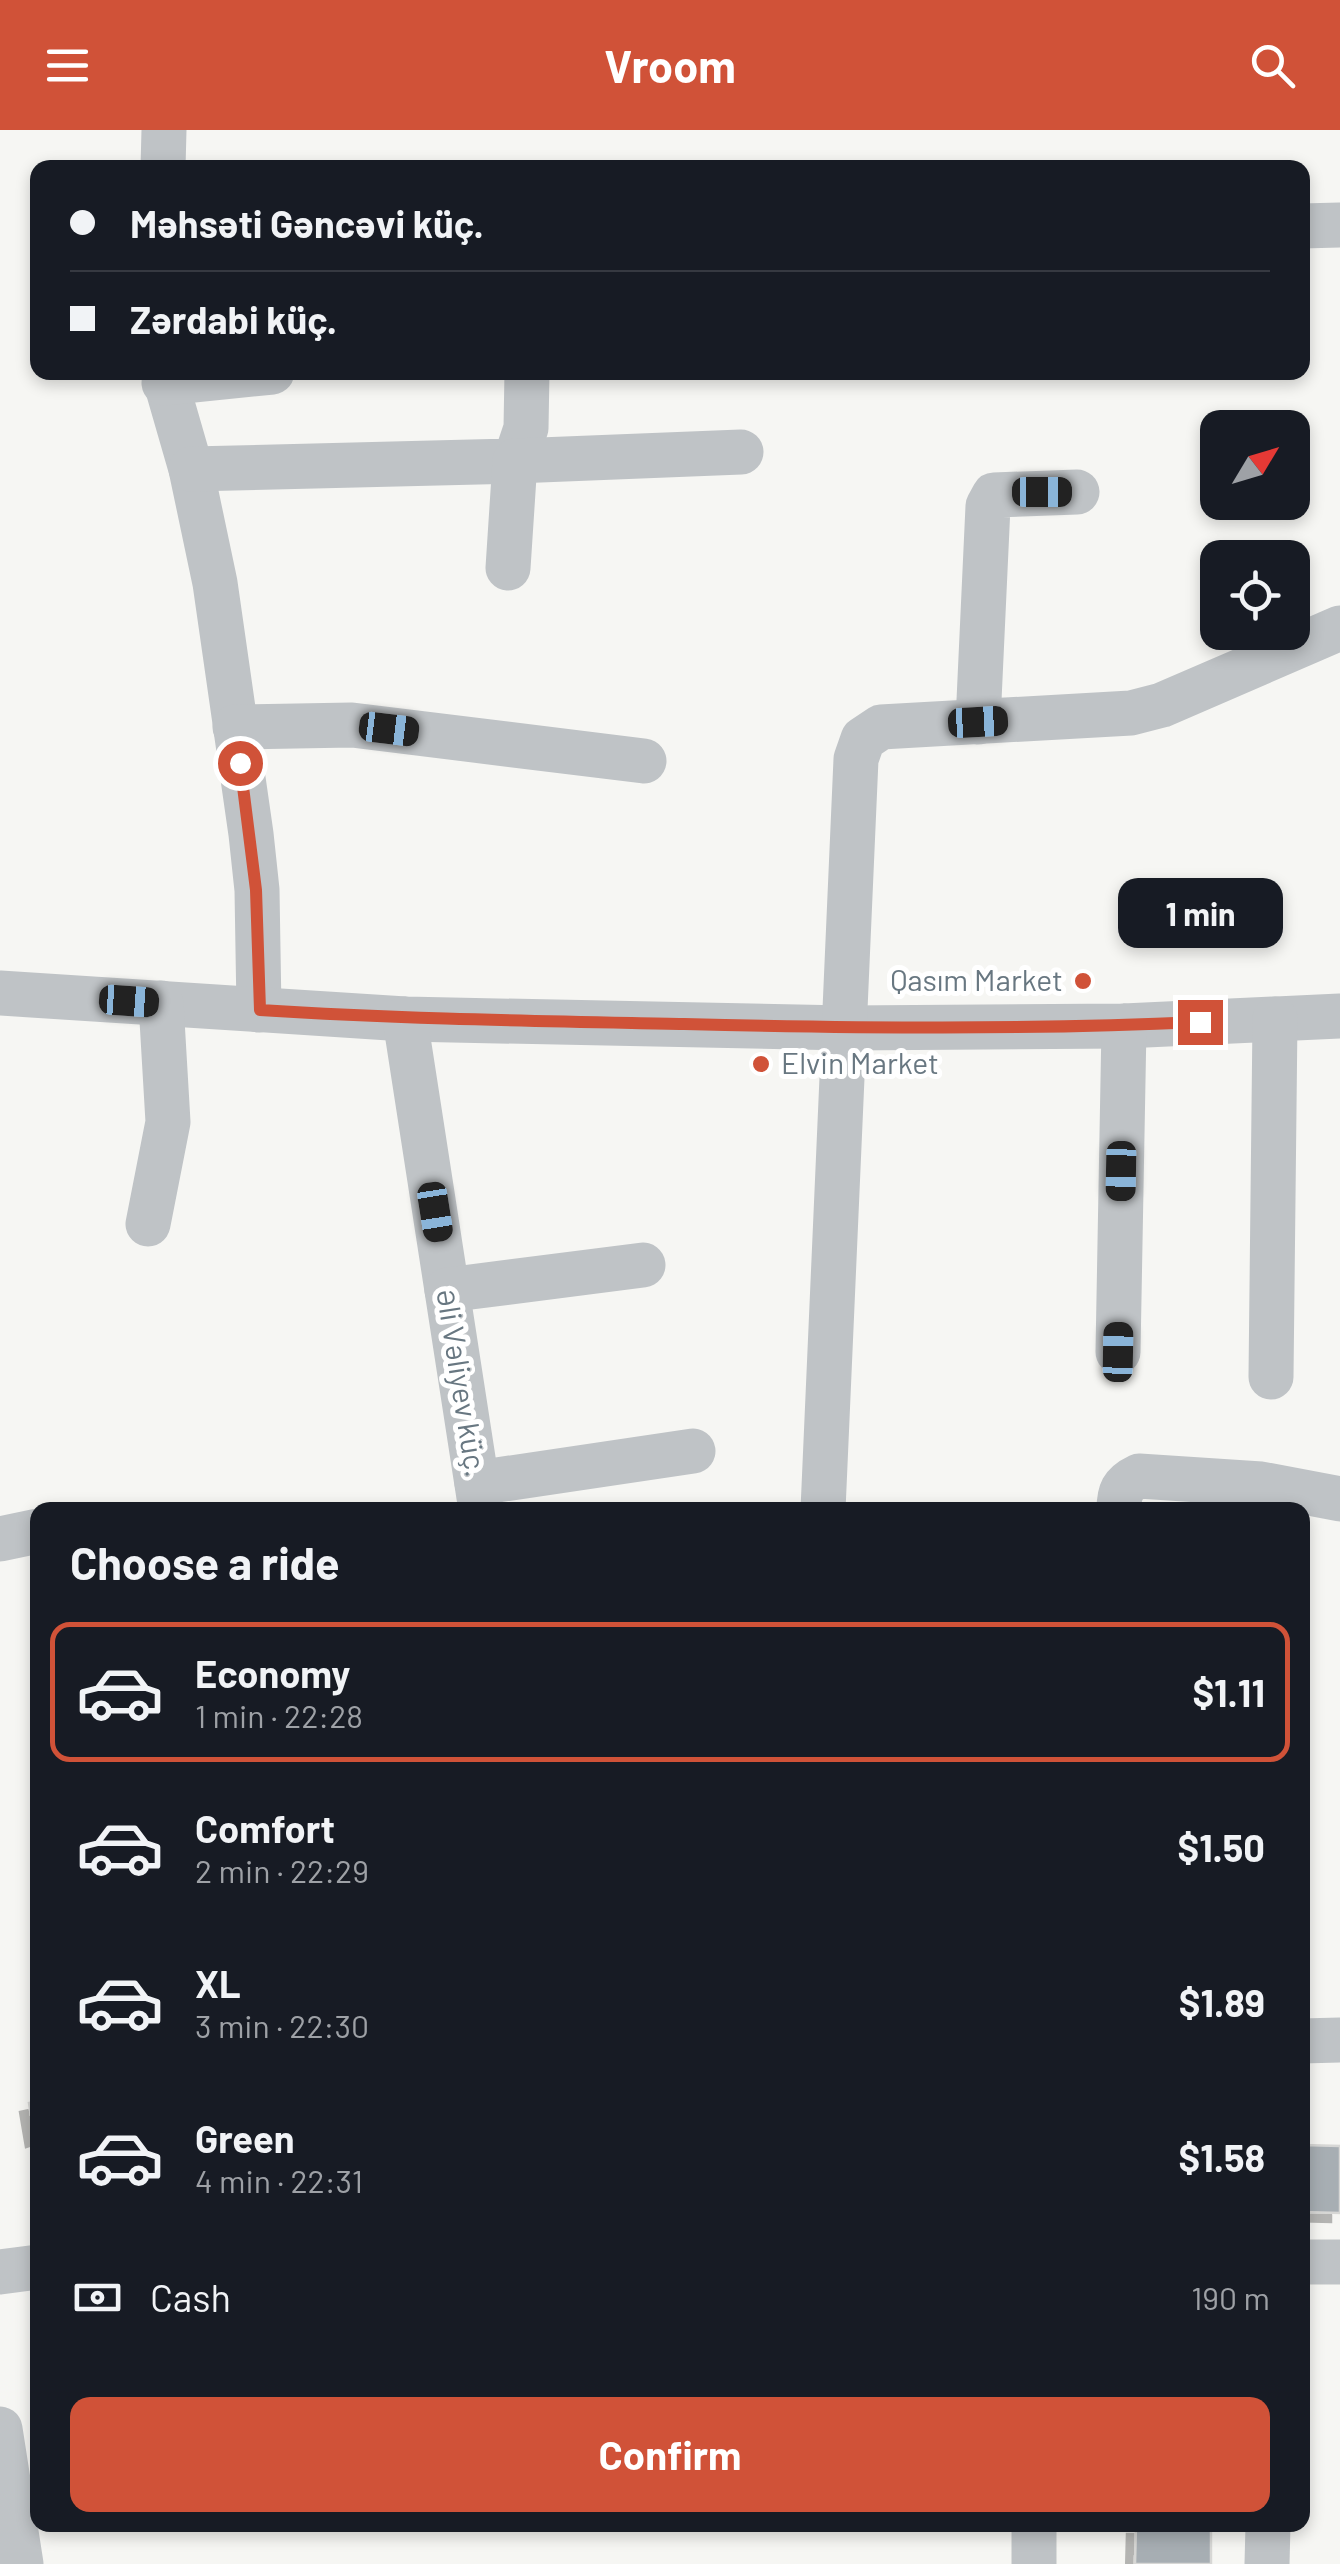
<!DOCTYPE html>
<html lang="en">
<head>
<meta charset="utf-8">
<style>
	:root { --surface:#171b24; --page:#242831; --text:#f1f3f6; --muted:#9ea1a6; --line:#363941; --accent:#d05238 }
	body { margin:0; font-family:Barlow,sans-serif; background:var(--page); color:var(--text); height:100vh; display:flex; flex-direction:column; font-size:38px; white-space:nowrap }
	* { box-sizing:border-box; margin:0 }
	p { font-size:32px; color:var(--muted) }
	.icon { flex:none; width:55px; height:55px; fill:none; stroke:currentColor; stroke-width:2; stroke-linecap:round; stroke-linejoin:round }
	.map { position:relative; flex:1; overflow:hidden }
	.drawer { position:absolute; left:30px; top:1372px; width:1280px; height:1030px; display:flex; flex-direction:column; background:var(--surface); border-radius:20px; box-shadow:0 5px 15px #0003 }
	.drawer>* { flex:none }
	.hud { position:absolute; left:30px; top:30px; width:1280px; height:220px; border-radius:20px; box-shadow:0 5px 15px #0003; display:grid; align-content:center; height:220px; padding:0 40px; background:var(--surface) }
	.needle { width:65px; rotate:52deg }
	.fabs { position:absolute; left:1200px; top:280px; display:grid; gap:20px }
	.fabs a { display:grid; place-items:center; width:110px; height:110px; border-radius:20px; background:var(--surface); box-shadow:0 5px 15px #0003; font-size:50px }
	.end { position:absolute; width:45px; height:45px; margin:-22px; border:12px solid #d05238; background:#fff; box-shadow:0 0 0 5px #fff }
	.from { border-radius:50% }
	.bubble { position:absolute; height:70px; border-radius:20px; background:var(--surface); box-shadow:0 5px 15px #0003; font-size:32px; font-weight:700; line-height:70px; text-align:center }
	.car { position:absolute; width:30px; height:60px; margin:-30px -15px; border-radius:12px; box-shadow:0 0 8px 2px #0007; background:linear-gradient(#222 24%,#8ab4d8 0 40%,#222 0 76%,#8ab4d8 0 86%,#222 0) }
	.hud b { display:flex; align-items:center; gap:35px; height:95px; font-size:38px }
	.hud b+b { border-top:2px solid var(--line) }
	.hud i { width:25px; height:25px; background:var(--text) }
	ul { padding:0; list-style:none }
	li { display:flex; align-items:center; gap:30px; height:140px; margin:0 20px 15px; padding:0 20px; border:5px solid transparent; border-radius:20px }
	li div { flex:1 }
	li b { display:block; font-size:38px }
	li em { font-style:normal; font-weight:700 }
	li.on { border-color:var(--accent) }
	li>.icon { width:90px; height:90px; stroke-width:1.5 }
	h2 { padding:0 40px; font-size:45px; line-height:120px }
	.pay { display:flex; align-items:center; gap:25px; height:110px; padding:0 40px; font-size:38px }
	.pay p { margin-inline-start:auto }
	.action { display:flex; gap:20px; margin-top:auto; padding:20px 40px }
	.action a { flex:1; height:115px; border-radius:20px; background:var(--accent); color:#fff; font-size:40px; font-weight:700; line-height:115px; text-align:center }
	header { display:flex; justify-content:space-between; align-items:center; height:130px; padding:0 40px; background:var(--accent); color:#fff; font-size:45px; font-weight:700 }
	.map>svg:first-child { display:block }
</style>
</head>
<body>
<header><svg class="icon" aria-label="menu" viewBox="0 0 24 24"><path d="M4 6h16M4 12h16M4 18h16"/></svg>Vroom<svg class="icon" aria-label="search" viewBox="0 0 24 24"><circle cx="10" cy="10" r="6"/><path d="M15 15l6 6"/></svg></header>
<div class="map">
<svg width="1340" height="2434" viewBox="0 0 1340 2434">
	<defs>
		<filter id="shadow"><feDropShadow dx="-9" dy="9" stdDeviation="0" flood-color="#0004"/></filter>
	</defs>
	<rect width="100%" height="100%" fill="#f6f6f3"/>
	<!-- building -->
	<g fill="#a7aeb3" stroke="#d7d7d5" stroke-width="2.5" filter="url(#shadow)">
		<polygon points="38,1971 38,2007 35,2008 29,1973"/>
		<polygon points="1302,2015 1340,2016 1340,2083 1302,2082"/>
		<polygon points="1136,2395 1211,2395 1211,2434 1135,2434"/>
	</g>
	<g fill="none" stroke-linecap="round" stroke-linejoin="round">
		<!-- minor -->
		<g stroke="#bfc3c6" stroke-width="45">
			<polyline points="163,38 164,0"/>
			<polyline points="1302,96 1340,95"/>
			<polyline points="163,242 191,339 215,453 251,704 257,760 259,880"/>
			<polyline points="164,253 272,242"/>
			<polyline points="191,339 515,331 526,298 527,242"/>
			<polyline points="508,438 515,331 741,322"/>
			<polyline points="978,592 988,376 994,365 1077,362"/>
			<polyline points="235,597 352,595 644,631"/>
			<polyline points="0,863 405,889 846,898 1124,896 1340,886"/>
			<polyline points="405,889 481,1380"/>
			<polyline points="148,1094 168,992 161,873"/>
			<polyline points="447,1160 643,1135"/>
			<polyline points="1118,1222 1124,896"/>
			<polyline points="1271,1247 1275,889"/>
			<polyline points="477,1353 693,1321"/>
			<polyline points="823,1380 856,629 863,609 881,597 1131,583 1162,575 1340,498"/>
			<path d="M 1119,1380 C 1119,1362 1122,1354 1139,1346 L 1261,1354 L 1340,1369"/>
			<polyline points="0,1409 38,1401"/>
			<polyline points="1302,1911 1340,1910"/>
			<polyline points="1302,2132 1340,2132"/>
			<polyline points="0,2142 38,2137"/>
			<polyline points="0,2299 21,2434"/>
			<polyline points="1034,2395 1034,2434"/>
			<polyline points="1267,2434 1268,2395"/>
		</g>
	</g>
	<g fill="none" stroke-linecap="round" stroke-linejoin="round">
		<!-- route -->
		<path stroke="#d05238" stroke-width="12" d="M 240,633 L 256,760 L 260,880 C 401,889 542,891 684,894 C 856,898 1028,900 1200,892"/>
	</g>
	<!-- markers -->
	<g fill="#d05238" stroke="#fff" stroke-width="4">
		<circle cx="1083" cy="851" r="10"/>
		<circle cx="761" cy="934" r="10"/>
	</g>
	<g text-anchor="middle" stroke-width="10" stroke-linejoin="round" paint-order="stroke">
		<!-- poi labels -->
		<g font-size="30" fill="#687781" stroke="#fff" text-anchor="end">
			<text x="1063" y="861">Qasım Market</text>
			<text x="781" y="944" text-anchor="start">Elvin Market</text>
		</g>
		<!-- street labels -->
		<g font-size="30" fill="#687781" stroke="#fff">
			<text transform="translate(461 1253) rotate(81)" y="10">Əli Vəliyev küç.</text>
		</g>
	</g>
</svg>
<div class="fabs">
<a><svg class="needle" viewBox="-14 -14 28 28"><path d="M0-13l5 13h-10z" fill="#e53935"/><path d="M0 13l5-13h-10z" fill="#9ea1a6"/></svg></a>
<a><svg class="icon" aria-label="locate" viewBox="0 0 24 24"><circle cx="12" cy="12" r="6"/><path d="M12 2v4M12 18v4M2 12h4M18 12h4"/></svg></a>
</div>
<i class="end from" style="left:240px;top:633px"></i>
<i class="end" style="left:1200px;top:892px"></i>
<div class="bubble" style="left:1118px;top:748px;width:165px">1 min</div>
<i class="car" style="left:1042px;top:362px;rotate:90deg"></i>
<i class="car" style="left:978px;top:592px;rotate:87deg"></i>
<i class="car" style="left:389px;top:599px;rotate:97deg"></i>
<i class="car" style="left:129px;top:871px;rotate:94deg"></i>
<i class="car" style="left:1121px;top:1041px;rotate:181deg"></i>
<i class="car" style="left:435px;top:1082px;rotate:171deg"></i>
<i class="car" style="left:1118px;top:1222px;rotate:1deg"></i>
<div class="hud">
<b><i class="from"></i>Məhsəti Gəncəvi küç.</b>
<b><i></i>Zərdabi küç.</b>
</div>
<section class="drawer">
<h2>Choose a ride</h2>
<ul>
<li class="on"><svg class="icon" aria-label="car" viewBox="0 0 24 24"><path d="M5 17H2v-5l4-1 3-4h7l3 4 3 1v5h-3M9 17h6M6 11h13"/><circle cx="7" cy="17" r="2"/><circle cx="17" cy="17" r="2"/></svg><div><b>Economy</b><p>1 min · 22:28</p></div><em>$1.11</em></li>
<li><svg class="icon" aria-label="car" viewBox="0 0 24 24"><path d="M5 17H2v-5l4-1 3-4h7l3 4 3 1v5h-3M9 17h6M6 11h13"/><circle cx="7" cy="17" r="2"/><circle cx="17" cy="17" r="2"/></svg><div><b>Comfort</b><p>2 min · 22:29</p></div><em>$1.50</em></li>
<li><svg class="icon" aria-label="car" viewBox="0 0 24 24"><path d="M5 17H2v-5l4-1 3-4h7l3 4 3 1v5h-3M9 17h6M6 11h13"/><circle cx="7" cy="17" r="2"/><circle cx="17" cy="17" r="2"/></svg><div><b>XL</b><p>3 min · 22:30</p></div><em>$1.89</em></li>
<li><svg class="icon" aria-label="car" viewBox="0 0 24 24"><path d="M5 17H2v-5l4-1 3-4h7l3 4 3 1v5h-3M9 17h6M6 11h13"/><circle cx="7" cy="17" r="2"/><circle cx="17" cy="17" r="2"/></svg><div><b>Green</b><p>4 min · 22:31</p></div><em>$1.58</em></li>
</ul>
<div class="pay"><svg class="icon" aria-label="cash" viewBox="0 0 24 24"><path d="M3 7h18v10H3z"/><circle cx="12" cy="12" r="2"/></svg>Cash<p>190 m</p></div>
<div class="action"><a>Confirm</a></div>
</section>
</div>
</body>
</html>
